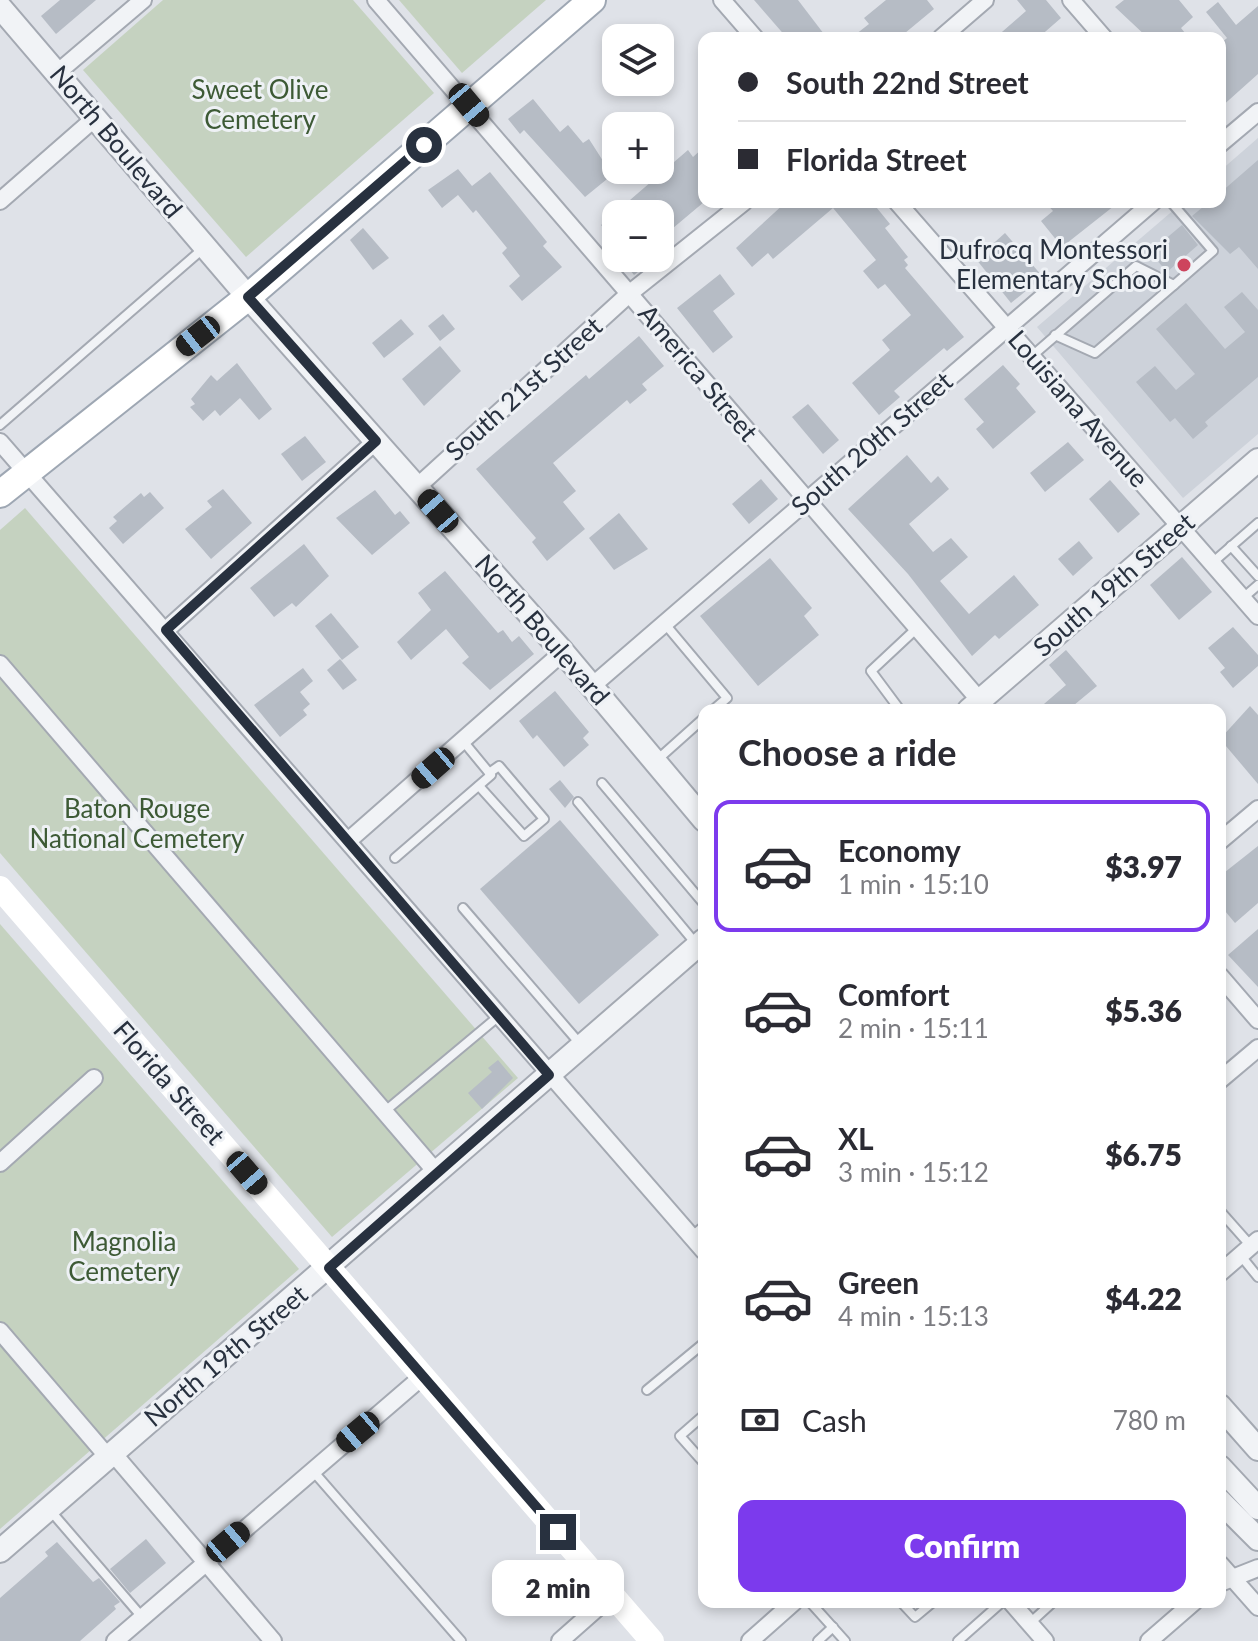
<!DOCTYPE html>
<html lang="en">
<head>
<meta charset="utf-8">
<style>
	:root { --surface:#fff; --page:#f2f2f3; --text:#2b2b33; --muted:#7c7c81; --line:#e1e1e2; --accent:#7c3aed }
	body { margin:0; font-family:Lato,sans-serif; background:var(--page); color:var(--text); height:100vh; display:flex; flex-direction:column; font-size:30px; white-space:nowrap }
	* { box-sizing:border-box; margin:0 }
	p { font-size:26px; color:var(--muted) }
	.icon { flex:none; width:44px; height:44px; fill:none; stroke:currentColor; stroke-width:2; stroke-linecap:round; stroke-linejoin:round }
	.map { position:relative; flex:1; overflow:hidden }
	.panel { position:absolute; left:698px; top:704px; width:528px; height:904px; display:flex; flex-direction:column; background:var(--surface); border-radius:16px; box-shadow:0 4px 12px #0003 }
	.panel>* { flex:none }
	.banner { position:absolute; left:698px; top:32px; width:528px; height:176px; border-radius:16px; box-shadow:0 4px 12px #0003; display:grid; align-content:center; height:176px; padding:0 40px; background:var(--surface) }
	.buttons { position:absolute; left:602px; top:24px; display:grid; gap:16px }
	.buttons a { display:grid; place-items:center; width:72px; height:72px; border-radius:16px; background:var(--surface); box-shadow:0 4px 12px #0003; font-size:40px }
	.end { position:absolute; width:36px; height:36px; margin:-18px; border:10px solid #28313f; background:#fff; box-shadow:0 0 0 4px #fff }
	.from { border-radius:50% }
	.bubble { position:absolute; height:56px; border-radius:16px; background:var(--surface); box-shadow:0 4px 12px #0003; font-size:26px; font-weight:800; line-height:56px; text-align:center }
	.car { position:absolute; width:24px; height:48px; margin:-24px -12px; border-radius:10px; box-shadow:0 0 6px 2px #0007; background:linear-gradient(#222 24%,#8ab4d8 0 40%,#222 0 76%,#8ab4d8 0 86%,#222 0) }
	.banner b { display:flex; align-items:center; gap:28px; height:76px; font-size:30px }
	.banner b+b { border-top:2px solid var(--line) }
	.banner i { width:20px; height:20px; background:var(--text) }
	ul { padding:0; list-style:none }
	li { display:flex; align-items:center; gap:24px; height:132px; margin:0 16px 12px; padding:0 24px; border:4px solid transparent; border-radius:16px }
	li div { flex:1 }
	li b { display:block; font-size:30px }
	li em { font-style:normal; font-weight:800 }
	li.current { border-color:var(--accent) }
	li>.icon { width:72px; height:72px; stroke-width:1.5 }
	h2 { padding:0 40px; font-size:36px; line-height:96px }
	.pay { display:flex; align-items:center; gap:20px; height:88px; padding:0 40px; font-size:30px }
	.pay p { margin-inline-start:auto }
	.action { display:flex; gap:16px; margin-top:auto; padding:16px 40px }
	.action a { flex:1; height:92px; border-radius:16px; background:var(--accent); color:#fff; font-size:32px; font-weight:800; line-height:92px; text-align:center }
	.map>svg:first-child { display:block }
</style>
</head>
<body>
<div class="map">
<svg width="1258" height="1641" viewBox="0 0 1258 1641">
	<rect width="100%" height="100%" fill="#dfe2e8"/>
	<!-- built -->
	<polygon fill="#cdd2da" points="1258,138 1258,434 1183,498 1037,327 1183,202 1220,202 1220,171"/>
	<!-- green -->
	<g fill="#c5d2c0">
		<polygon points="163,0 353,0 434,93 246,257 83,70"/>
		<polygon points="399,0 546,0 462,73"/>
		<polygon points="25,508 518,1078 332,1237 0,853 0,530"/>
		<polygon points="0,924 299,1269 0,1529"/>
	</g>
	<!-- building -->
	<g fill="#b6bcc5">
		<polygon points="60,0 96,0 56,34 41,16"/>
		<polygon points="754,0 798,0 827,38 787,38"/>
		<polygon points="886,0 927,0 934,9 899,38 851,38 869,24 864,18"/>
		<polygon points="1017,0 1046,0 1061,18 1038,38 995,38 1026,11"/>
		<polygon points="1124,0 1179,0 1193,17 1181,28 1189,38 1148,38 1115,7"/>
		<polygon points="1218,2 1236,25 1258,6 1258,74 1220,108 1220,44 1227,38 1206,12"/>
		<polygon points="533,99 560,132 568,125 583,143 589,139 612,175 585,197 524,130 520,134 508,119"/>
		<polygon points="704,147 704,202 660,239 660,214 616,214 616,244 601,225 688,150 693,157"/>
		<polygon points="1258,160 1258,269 1239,247 1230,254 1192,216 1209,202 1220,202 1220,193"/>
		<polygon points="458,169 472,186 490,172 547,242 543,246 562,267 522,301 509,286 520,276 502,253 507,248 476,210 473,213 458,195 442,208 428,190"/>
		<polygon points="786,202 872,202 890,224 885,228 908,257 904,260 908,265 905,268 964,337 947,351 944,348 894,391 900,397 879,415 852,383 890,350 882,340 911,315 885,284 878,289 863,271 876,260 833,208 773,259 768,253 752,267 736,248"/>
		<polygon points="1045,202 1119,202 1062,247 1041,221 1053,211"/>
		<polygon points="1182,225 1198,245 1167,272 1150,252"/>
		<polygon points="363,228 389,258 373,270 350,240"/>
		<polygon points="1005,233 1043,277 1011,303 976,259"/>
		<polygon points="620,258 656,258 634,275"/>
		<polygon points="720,274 735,294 713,311 733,337 713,353 677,308"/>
		<polygon points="1242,292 1258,310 1258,377 1205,422 1208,426 1193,439 1175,418 1170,422 1136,382 1155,366 1176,390 1195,374 1156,329 1186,303 1225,349 1245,332 1224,307"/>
		<polygon points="443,314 455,329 440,341 428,326"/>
		<polygon points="401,319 414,334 384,358 372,343"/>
		<polygon points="639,336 664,366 642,384 647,390 630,404 627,400 553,463 576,491 563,502 585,529 547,561 532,542 536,538 476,469 586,375 589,379"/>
		<polygon points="440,346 461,371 424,406 402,379"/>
		<polygon points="237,363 272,409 259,420 240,398 220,416 215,410 203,421 190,407 195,404 191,399 211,375 217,381"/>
		<polygon points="1003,365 1020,384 1016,388 1036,412 993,449 976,429 984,422 964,399"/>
		<polygon points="808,404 839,440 823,454 792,417"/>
		<polygon points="305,436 326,462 302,481 281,454"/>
		<polygon points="1068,442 1084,460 1045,492 1030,473"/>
		<polygon points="907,455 931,483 938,476 949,489 909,524 933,552 951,538 968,557 940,581 969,614 1014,575 1039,605 999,639 995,635 972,656 908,574 848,509"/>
		<polygon points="761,479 778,499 749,524 732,504"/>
		<polygon points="1110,480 1140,514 1118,533 1089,499"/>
		<polygon points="223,489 252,523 211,559 185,529 212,507 207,501"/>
		<polygon points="375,490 395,515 400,511 410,523 372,555 336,518"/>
		<polygon points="150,492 164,508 123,544 109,528 117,521 113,517 141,493 144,497"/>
		<polygon points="619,513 648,549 614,570 589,538"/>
		<polygon points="1079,541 1093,558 1073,576 1058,559"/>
		<polygon points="304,544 329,576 296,607 292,603 274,617 250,588"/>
		<polygon points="1182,557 1212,592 1179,620 1150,585"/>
		<polygon points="770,558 812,608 804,616 819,635 758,686 700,616"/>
		<polygon points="445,571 498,633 503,630 512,642 519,636 534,654 490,690 462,663 469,657 446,629 411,660 397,642 431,610 418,593"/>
		<polygon points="331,613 359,647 342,660 315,626"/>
		<polygon points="1233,627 1258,655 1258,666 1233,688 1220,672 1225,668 1208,648"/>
		<polygon points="1066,650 1097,686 1068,710 1037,710 1066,685 1049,665"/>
		<polygon points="340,659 357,680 343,690 327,670"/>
		<polygon points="303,668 313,681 300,692 310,704 303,710 307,715 280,737 254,705"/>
		<polygon points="555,691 589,732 583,738 589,745 564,767 537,735 533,739 519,721"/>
		<polygon points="1250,706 1258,715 1258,784 1220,739"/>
		<polygon points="560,780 574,797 565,808 549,789"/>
		<polygon points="560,820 659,935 579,1004 480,889"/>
		<polygon points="1258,846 1258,903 1235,923 1220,905 1220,876"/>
		<polygon points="1258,929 1258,987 1228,955"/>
		<polygon points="498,1060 513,1078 482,1109 468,1093 492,1072 488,1068"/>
		<polygon points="146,1539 166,1563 130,1593 110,1569"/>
		<polygon points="57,1542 93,1582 99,1578 120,1602 114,1606 116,1609 80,1641 0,1641 0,1598 48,1556 45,1552"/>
	</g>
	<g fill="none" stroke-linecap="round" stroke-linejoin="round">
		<!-- service casing -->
		<g stroke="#a4a9b2" stroke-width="12">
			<g id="service">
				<polyline points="1055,335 1095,353 1174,285"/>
				<polyline points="1032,356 1136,266 1174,285 1213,251 1171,202"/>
				<polyline points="0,425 205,247"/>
				<polyline points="1231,546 1258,576"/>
				<polyline points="1212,563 1258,523"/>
				<polyline points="1243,598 1258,585"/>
				<polyline points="665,624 727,698 713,710"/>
				<polyline points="900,710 871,671 917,628"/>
				<polyline points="657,760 704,718"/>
				<polyline points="602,783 704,904"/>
				<polyline points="479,786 524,836 544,819 499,766 489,773"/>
				<polyline points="578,802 697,945"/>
				<polyline points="395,858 491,775 463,741"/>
				<polyline points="463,908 582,1046"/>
				<polyline points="384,1112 499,1016"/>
				<polyline points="1220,1211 1251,1246"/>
				<polyline points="692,1236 704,1226"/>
				<polyline points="1241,1256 1258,1277"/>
				<polyline points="647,1390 704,1343"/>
				<polyline points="704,1415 680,1436 704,1463"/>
				<polyline points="313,1471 461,1641"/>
				<polyline points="49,1509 142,1617"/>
				<polyline points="810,1602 845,1641"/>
				<polyline points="901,1602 915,1617 933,1602"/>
				<polyline points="1030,1623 1053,1602"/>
				<polyline points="818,1641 833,1627"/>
				<polyline points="958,1641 1002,1602"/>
			</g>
		</g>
		<!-- minor casing -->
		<g stroke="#a4a9b2" stroke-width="20">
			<g id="minor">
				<polyline points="376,0 988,710"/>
				<polyline points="722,0 755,38"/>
				<polyline points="1071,0 1104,38"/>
				<polyline points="941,38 985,0"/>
				<polyline points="57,73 143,0"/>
				<polyline points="1220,144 1258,112"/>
				<polyline points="0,201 95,118"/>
				<polyline points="897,202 1258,616"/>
				<polyline points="0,442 704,1251"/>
				<polyline points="417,487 630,293 744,202"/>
				<polyline points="166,630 376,441"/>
				<polyline points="0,664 437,1173"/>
				<polyline points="592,686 1153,202"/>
				<polyline points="348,841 563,652"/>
				<polyline points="1220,841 1258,809"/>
				<polyline points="1220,976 1258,1020"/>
				<polyline points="1220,1080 1258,1048"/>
				<polyline points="0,1163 94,1078"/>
				<polyline points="1220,1273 1258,1240"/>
				<polyline points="0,1331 107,1456"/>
				<polyline points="112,1452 273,1641"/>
				<polyline points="1220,1564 1258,1607"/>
				<polyline points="1220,1583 1258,1568"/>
				<polyline points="1011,1602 1045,1641"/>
				<polyline points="115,1641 423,1376"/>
				<polyline points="560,1641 612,1595"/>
				<polyline points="750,1641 794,1602"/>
				<polyline points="1149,1641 1194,1602"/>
			</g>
		</g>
		<!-- tertiary casing -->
		<g stroke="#a4a9b2" stroke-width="26">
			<g id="tertiary">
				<polyline points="0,7 248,297 563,652 704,820"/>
				<polyline points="969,710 1258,460"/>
				<polyline points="1220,1406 1258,1449"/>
				<polyline points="1220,1467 1258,1508"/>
				<polyline points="1220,1501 1258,1539"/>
				<polyline points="0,1551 704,940"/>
			</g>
		</g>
		<!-- primary casing -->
		<g stroke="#9ea7b3" stroke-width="30">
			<polyline id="primary" points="0,494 248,297 592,0"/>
		</g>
		<!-- service -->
		<use href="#service" stroke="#f1f3f6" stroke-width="8"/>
		<!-- minor -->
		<use href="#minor" stroke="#f1f3f6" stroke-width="16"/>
		<!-- tertiary -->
		<use href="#tertiary" stroke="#f1f3f6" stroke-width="22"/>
		<!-- secondary -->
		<polyline stroke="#fff" stroke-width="24" points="0,888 652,1641"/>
		<!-- primary -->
		<use href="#primary" stroke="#fff" stroke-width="26"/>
	</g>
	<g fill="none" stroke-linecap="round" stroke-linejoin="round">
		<!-- route -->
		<polyline stroke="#28313f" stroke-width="10" points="424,145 248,297 376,441 166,630 549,1075 329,1268 558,1532"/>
	</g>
	<!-- markers -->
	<circle fill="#cd445d" stroke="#eef1f5" stroke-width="3" cx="1184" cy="265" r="8"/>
	<g text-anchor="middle" stroke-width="6" stroke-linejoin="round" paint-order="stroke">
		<!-- park labels -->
		<g font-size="26" fill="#3d5a35" stroke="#eef1f5">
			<text x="260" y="99">Sweet Olive<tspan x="260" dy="30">Cemetery</tspan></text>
			<text x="137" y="818">Baton Rouge<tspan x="137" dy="30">National Cemetery</tspan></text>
			<text x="124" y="1251">Magnolia<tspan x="124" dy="30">Cemetery</tspan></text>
		</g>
		<!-- street labels -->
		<g font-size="26" fill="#28313f" stroke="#eef1f5">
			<text transform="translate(116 142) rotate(50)" y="9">North Boulevard</text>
			<text transform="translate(698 373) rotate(50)" y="9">America Street</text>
			<text transform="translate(524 389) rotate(-42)" y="9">South 21st Street</text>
			<text transform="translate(1078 409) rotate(49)" y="9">Louisiana Avenue</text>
			<text transform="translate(872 444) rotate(-41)" y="9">South 20th Street</text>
			<text transform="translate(1114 585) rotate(-41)" y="9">South 19th Street</text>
			<text transform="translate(542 630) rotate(49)" y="9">North Boulevard</text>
			<text transform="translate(169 1083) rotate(49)" y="9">Florida Street</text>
			<text transform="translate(226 1356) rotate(-40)" y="9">North 19th Street</text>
		</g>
		<!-- poi labels -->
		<g font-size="26" fill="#28313f" stroke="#eef1f5" text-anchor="end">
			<text x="1168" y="259">Dufrocq Montessori<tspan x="1168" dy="30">Elementary School</tspan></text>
		</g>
	</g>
</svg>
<div class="buttons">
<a><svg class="icon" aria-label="layers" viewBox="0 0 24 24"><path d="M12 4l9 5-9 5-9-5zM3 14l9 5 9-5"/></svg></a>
<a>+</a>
<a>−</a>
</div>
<i class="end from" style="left:424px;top:145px"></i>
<i class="end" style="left:558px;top:1532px"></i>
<div class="bubble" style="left:492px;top:1560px;width:132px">2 min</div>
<i class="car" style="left:469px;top:105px;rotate:140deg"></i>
<i class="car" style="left:198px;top:336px;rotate:232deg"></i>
<i class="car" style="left:438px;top:511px;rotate:319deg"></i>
<i class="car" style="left:433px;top:768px;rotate:229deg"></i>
<i class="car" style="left:247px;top:1173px;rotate:139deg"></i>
<i class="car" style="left:358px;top:1432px;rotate:230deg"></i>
<i class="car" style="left:228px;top:1542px;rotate:50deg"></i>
<div class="banner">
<b><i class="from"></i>South 22nd Street</b>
<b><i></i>Florida Street</b>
</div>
<section class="panel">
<h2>Choose a ride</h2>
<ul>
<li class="current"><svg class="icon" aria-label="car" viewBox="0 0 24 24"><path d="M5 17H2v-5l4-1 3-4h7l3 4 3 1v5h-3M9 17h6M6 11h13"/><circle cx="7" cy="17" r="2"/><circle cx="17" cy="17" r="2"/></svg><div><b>Economy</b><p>1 min · 15:10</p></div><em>$3.97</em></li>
<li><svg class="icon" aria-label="car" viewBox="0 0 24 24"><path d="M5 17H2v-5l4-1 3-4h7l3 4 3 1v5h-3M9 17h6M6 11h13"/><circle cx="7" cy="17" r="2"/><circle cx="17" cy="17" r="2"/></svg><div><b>Comfort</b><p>2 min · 15:11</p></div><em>$5.36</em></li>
<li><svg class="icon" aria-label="car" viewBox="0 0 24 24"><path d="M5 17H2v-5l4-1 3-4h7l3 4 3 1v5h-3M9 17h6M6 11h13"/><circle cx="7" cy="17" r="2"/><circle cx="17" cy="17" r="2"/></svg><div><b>XL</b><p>3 min · 15:12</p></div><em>$6.75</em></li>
<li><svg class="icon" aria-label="car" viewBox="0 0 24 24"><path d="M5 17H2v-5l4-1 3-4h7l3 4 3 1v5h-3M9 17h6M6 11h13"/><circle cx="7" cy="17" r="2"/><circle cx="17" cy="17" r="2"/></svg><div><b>Green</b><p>4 min · 15:13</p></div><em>$4.22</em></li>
</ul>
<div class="pay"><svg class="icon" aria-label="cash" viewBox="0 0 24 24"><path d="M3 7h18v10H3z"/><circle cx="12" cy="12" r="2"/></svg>Cash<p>780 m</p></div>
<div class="action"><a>Confirm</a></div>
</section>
</div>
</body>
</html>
